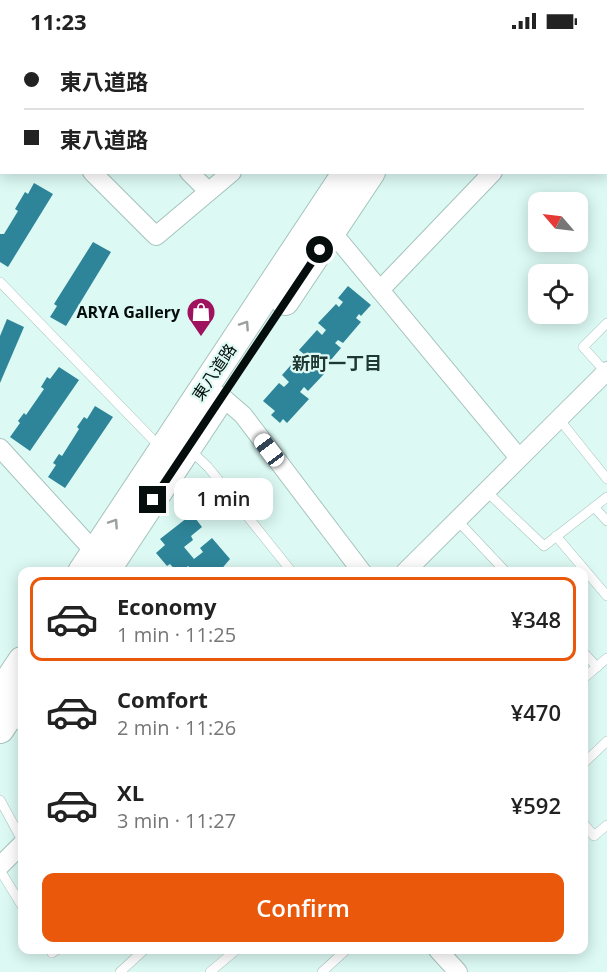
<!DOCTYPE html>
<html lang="en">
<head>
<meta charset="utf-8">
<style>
	:root { --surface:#fff; --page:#f2f2f2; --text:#222; --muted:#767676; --line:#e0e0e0; --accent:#ea580c }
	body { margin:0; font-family:"Open Sans","Noto Sans JP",sans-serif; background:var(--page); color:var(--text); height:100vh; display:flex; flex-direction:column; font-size:22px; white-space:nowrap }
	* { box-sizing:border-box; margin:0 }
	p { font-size:20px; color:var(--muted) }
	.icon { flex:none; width:33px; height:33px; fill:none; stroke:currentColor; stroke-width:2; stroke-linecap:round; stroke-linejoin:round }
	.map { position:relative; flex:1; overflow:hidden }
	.panel { position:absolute; left:18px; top:525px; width:570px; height:387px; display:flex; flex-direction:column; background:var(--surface); border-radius:12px; box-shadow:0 3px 15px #0003 }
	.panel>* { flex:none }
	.guide { position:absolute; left:0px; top:0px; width:608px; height:132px; box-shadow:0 3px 15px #0003; display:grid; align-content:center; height:132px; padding:0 24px; background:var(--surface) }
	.needle { width:39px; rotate:298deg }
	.buttons { position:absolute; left:528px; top:150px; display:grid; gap:12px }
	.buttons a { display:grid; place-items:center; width:60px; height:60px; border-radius:12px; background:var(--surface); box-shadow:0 3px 15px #0003; font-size:30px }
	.end { position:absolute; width:27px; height:27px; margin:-14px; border:8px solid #050e0c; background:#fff; box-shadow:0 0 0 3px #fff }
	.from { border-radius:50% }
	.bubble { position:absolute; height:42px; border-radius:12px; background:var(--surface); box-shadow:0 3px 15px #0003; font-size:20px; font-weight:600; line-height:42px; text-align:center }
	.car { position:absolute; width:18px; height:36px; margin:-18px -9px; border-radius:8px; box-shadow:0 0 4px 2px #0007; background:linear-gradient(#fff 24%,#345 0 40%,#fff 0 76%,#345 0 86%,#fff 0) }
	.guide b { display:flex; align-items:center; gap:21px; height:57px; font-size:22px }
	.guide b+b { border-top:2px solid var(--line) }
	.guide i { width:15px; height:15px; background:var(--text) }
	ul { padding:10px 0 0; list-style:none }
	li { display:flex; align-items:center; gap:18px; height:84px; margin:0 12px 9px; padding:0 12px; border:3px solid transparent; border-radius:12px }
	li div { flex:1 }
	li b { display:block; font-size:22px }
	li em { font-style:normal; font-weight:600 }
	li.current { border-color:var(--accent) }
	li>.icon { width:54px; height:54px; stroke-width:1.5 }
	.action { display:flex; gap:12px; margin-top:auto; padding:12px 24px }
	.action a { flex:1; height:69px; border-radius:12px; background:var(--accent); color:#fff; font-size:24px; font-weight:600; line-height:69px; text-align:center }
	.status { display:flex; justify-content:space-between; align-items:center; height:42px; padding:0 30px; background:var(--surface); direction:ltr }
	.status svg { height:16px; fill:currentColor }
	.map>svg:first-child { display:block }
</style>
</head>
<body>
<div class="status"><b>11:23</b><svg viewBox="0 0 49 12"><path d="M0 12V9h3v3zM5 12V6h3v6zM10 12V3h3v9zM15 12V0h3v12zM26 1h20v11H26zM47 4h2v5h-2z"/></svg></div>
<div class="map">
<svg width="607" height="930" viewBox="0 0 607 930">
	<rect width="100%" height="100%" fill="#dcf9f3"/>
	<!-- building -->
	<g fill="#2e8599">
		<polygon points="34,141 53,152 8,225 0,220 0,192 4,192 18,169 15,167 25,150 28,152"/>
		<polygon points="93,200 111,210 66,284 50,275 57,264 54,262"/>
		<polygon points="348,244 371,263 361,274 359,272 356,276 361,280 343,301 338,298 335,301 341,306 324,326 320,323 317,326 324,332 308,349 304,345 300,350 309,357 287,381 283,377 280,381 271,373 275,369 263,359 279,341 284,345 289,340 282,333 300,313 304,316 306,314 299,308 317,288 322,293 326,288 318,281 336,262 339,265 343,260 338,256"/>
		<polygon points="7,277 24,285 0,341 0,294"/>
		<polygon points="59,325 79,338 30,409 10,395 20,381 18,379 24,371 26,373 44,347 41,345 47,335 50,337"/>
		<polygon points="95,364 113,375 65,446 48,435 56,423 53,421 59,412 62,414 79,387 77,385 84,375 87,377"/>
		<polygon points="192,472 202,485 191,494 193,498 184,505 194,517 203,510 200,506 212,496 230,517 219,530 193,530 188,524 181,530 177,530 170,522 167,524 156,511 165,503 160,497"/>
	</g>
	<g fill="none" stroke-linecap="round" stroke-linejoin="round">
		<!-- service casing -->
		<g stroke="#a6c3bd" stroke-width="10">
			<g id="service">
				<polyline points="0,240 160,405"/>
				<polyline points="607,281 583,305 602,326 607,325"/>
				<polyline points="559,377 607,437"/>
				<polyline points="189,407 208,425 292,530"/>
				<polyline points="486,449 544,504 607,455"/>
				<polyline points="594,465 607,479"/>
				<polyline points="457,478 506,530"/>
				<polyline points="556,494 607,554"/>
				<polyline points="584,611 597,625"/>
				<polyline points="584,636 607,616"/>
				<polyline points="10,676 22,685"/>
				<polyline points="584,721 607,699"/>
				<polyline points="0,758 22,798"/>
				<polyline points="584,782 594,794 607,783"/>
				<polyline points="0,828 22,864"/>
				<polyline points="50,908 52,911 57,908"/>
				<polyline points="120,930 144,908"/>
				<polyline points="210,930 236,908"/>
				<polyline points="322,930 346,908"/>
			</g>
		</g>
		<!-- minor casing -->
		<g stroke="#a6c3bd" stroke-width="20">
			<g id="minor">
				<polyline points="247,0 249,2"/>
				<polyline points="31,2 32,0"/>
				<polyline points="160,2 161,0"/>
				<polyline points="274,2 275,0"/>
				<polyline points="0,21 2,23"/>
				<polyline points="606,107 607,108"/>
				<polyline points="92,130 156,194 232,130"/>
				<polyline points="189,130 208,149"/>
				<polyline points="332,190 519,416"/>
				<polyline points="380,248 493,130"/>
				<polyline points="221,354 243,373 362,530"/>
				<polyline points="0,406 102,518"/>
				<polyline points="405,530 607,329"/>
				<polyline points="0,824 22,802"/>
				<polyline points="438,908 458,930"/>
			</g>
		</g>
		<!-- primary casing -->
		<g stroke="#a6c3bd" stroke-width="30">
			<g id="primary">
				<polyline points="432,2 433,0"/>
				<polyline points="457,2 458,0"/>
				<polyline points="285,259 371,130"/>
				<polyline points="82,530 347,130"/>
				<polyline points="105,530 218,359"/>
				<polyline points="0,652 22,619"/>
				<polyline points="0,687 22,653"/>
			</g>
		</g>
		<!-- service -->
		<use href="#service" stroke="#fff" stroke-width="9"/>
		<!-- minor -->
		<use href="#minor" stroke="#fff" stroke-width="18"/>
		<!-- primary -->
		<use href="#primary" stroke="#fff" stroke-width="28"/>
	</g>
	<!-- one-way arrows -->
	<defs><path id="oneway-chevron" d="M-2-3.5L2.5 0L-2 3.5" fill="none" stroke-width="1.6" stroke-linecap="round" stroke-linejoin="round" transform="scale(1.5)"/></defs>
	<g stroke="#9b9f9e">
		<use href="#oneway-chevron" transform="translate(245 283) rotate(-56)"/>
		<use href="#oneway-chevron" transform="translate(114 481) rotate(-56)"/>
	</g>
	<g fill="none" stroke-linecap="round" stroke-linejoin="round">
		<!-- route -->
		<polyline stroke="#050e0c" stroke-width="8" points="153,458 320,208"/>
	</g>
	<!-- icons -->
	<defs>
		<g id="shop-pin" transform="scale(1.5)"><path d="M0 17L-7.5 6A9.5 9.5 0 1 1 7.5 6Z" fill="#9e125e" stroke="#dcf9f3"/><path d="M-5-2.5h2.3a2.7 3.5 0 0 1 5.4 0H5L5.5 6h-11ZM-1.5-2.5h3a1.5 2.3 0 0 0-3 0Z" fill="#fff"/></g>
	</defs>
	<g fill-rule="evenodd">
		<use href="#shop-pin" x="201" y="270"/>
	</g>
	<g text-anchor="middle" stroke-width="4.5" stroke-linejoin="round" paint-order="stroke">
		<!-- poi labels -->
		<g font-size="16" font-weight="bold" fill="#050e0c" stroke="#dcf9f3" text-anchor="end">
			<text x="180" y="276">ARYA Gallery</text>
		</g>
		<!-- street labels -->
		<g font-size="16" fill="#050e0c" stroke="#dcf9f3">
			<text transform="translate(214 330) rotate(-56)" y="6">東八道路</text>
		</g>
		<!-- neighbourhood labels -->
		<g font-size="18" font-weight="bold" fill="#1f3833" stroke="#dcf9f3">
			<text x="337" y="328">新町一丁目</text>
		</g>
	</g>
</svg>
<div class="buttons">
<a><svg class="needle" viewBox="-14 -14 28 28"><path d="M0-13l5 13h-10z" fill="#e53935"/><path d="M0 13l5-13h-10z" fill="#767676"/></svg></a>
<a><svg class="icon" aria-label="locate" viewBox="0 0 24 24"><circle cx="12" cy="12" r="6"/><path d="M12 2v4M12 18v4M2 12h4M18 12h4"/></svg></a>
</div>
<i class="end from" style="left:320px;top:208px"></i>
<i class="end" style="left:153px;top:458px"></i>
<div class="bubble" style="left:174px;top:436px;width:99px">1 min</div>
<i class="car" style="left:269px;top:408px;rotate:323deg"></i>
<div class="guide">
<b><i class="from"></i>東八道路</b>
<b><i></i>東八道路</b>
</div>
<section class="panel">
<ul>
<li class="current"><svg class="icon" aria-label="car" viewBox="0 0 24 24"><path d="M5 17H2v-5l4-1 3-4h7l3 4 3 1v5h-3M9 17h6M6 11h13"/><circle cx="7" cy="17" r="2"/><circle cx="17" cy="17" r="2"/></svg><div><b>Economy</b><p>1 min · 11:25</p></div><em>¥348</em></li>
<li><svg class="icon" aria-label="car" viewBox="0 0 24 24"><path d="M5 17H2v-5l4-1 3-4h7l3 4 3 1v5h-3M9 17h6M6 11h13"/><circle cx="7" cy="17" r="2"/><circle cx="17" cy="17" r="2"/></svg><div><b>Comfort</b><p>2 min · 11:26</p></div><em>¥470</em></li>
<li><svg class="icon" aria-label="car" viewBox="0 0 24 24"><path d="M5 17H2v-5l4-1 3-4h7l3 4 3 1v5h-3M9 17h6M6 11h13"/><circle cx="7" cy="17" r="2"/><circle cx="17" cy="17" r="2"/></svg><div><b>XL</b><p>3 min · 11:27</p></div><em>¥592</em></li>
</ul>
<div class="action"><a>Confirm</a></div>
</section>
</div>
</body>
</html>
